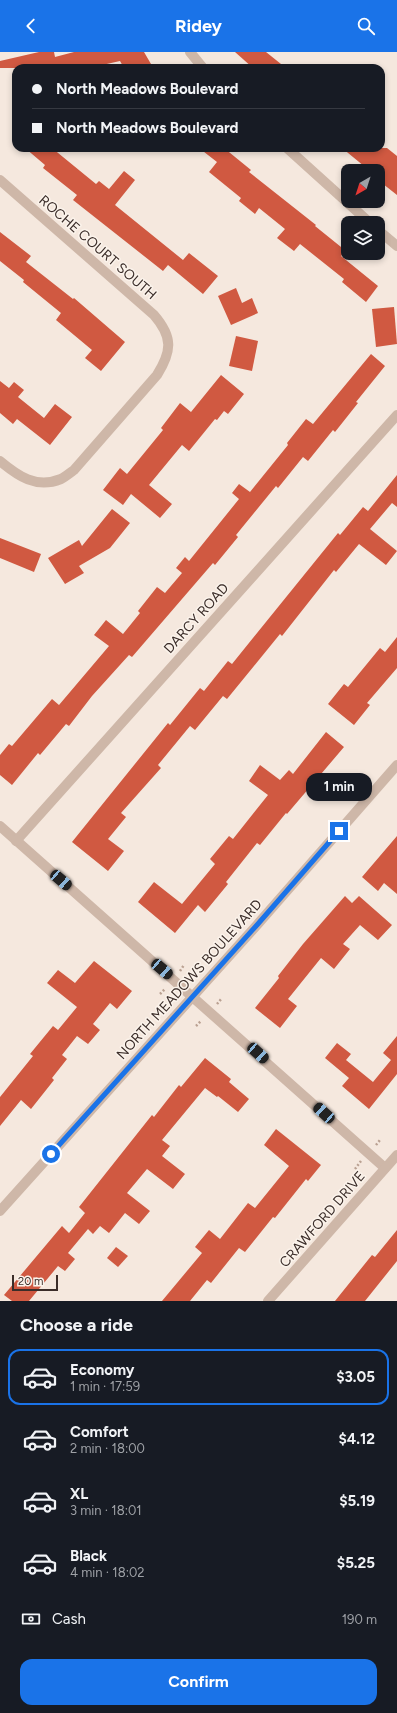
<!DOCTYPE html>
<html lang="en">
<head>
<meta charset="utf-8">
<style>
	:root { --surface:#171b24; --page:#20242c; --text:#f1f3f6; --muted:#9ea1a6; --line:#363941; --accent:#1a73e8 }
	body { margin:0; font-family:Figtree,sans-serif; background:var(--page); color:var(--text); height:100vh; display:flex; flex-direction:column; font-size:15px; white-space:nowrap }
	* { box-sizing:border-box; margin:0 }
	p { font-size:13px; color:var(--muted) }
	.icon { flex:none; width:22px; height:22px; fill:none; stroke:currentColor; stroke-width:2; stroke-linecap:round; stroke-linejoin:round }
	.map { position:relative; height:1249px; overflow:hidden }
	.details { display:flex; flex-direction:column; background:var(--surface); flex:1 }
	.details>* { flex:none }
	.hud { position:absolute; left:12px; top:12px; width:373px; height:88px; border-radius:12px; box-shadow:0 2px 6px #0003; display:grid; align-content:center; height:88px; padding:0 20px; background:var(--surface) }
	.needle { width:26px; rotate:219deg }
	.fabs { position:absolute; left:341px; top:112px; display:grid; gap:8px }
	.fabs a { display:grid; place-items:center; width:44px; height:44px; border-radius:8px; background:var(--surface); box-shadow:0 2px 6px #0003; font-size:20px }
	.scale { position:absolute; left:12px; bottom:10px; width:46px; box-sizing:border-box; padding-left:4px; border:2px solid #3b2d29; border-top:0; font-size:11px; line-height:14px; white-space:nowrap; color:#3b2d29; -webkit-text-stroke:3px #fbf3eb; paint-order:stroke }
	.end { position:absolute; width:18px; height:18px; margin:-9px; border:5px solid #1a73e8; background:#fff; box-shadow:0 0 0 2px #fff }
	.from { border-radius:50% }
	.bubble { position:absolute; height:28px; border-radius:12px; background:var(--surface); box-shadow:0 2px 6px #0003; font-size:13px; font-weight:700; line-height:28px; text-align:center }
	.car { position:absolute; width:12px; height:24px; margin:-12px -6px; border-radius:5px; box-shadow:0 0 3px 1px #0007; background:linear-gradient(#222 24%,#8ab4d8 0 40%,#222 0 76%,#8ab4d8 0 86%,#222 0) }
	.hud b { display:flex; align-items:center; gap:14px; height:38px; font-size:15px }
	.hud b+b { border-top:1px solid var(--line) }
	.hud i { width:10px; height:10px; background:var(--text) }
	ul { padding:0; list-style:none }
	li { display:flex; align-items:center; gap:12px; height:56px; margin:0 8px 6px; padding:0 12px; border:2px solid transparent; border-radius:12px }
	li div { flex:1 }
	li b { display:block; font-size:15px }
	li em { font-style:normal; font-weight:700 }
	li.current { border-color:var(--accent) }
	li>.icon { width:36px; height:36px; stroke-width:1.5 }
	h2 { padding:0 20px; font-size:18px; line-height:48px }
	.pay { display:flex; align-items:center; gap:10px; height:44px; padding:0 20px; font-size:15px }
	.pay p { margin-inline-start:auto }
	.primary-button { display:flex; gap:8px; margin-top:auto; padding:8px 20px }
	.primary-button a { flex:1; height:46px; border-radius:12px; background:var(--accent); color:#fff; font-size:16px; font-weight:700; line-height:46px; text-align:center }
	header { display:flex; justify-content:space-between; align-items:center; height:52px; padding:0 20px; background:var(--accent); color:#fff; font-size:18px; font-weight:700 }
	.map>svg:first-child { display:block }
</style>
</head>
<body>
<header><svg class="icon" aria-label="back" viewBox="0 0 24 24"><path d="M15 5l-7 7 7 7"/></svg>Ridey<svg class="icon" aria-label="search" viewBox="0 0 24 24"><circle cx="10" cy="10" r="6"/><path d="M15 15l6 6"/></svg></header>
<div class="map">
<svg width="397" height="1249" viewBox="0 0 397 1249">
	<rect width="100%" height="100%" fill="#f5e8de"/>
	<!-- building -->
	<g fill="#d05941">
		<polygon points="39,0 54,0 55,5 74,0 144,0 151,12 144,16 124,16 120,9 89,16 0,16 0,9"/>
		<polygon points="235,0 266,0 286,16 253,16"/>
		<polygon points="25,96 52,96 96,132 99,129 109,137 124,119 135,128 115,153 183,208 189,201 218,224 203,242 168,213 163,219 73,148 77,143 43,116 45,113"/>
		<polygon points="199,96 224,96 251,118 249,120 316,173 315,174 346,199 341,204 378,234 366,250 342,230 344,227 300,192 294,199 277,186 285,177 259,156 255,162 239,149 241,146 209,120 217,110"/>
		<polygon points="342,96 387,96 397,104 397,143 378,128 378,119 370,119"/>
		<polygon points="0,180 31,204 26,210 73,247 74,246 125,290 101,319 85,306 92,298 56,268 61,261 23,230 24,228 0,209"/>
		<polygon points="236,236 242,251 252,246 258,261 231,273 218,244"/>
		<polygon points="394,255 397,292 376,295 372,257"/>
		<polygon points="236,284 258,289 252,319 229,314"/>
		<polygon points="371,302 385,314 356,350 358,351 335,380 333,378 308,409 303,405 278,436 276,434 236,483 238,485 215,513 213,511 132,605 129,603 92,644 69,674 66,672 40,703 38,701 12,733 0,723 0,703 9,692 12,694 52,647 59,653 109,594 94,583 106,568 123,582 140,561 138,559 157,535 165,541 182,521 176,516 185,505 189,509 239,447 232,441 239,432 250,440 288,393 287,391 306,367 313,372"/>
		<polygon points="221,323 244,342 228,362 224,359 217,368 215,367 189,399 182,393 149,433 172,452 160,466 131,442 123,453 103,438 120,416 127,422 163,378 161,376 180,351 191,360"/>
		<polygon points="0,329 9,336 14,330 24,338 18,345 44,366 55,352 72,365 50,393 17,367 13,372 0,361"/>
		<polygon points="397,423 397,455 392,451 370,477 397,499 386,513 359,492 336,520 334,518 282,584 280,582 227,647 223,644 195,678 190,674 158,713 161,716 121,761 126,765 108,787 124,799 108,819 72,790 168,671 170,673 200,636 204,639 228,609 232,612 338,481 340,483 363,455 368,459"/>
		<polygon points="112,457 130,471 110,496 79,514 84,521 65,532 48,506 79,488 82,494"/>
		<polygon points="0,486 41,502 34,520 0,506"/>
		<polygon points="397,585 397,616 367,651 370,653 354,673 328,652 344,632 348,635 380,596 385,600"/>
		<polygon points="326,680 344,695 287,762 286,761 260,793 257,791 226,830 228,832 205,860 198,853 175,881 138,850 154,830 182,852 215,812 210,807 229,784 233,787 268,743 249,729 260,713 280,728 289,718 293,722"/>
		<polygon points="397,784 397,842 384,831 378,839 362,825"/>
		<polygon points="345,844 352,851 359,844 392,873 378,888 360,873 343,892 350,897 334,917 321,906 288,947 297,954 280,976 255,956 279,926 278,924 303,892"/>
		<polygon points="94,909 132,939 117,957 110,951 93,972 100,978 88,992 77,984 62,1003 67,1007 52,1026 54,1028 31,1057 21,1048 0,1074 0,1045 33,1004 30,1002 53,974 58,978 77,955 47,931 58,918 75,931"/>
		<polygon points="397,984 397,1022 369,1057 342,1034 349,1026 325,1006 337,991 351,1002 346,1008 373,1030 391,1008 383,1001"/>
		<polygon points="205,1006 231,1027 229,1030 249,1047 238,1060 218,1044 217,1045 205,1036 162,1088 170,1094 162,1104 185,1122 173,1137 147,1117 127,1141 150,1159 139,1172 125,1161 109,1181 100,1174 93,1182 88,1177 68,1201 75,1207 65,1219 58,1214 29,1249 12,1249 4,1243 62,1174 69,1181 85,1161 79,1155 152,1063 154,1065 179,1033 181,1035"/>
		<polygon points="276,1077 321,1113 308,1129 306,1127 275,1166 273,1165 245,1200 239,1196 211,1231 207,1228 190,1249 162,1249 202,1201 195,1195 209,1178 220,1187 248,1151 255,1156 289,1114 264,1093"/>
		<polygon points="397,1178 397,1209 365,1249 335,1249 372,1203 375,1205"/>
		<polygon points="116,1195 128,1204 118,1215 107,1206"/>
	</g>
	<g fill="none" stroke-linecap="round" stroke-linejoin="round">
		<!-- path -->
		<g stroke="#baa192" stroke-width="2.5" stroke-dasharray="2 2" stroke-linecap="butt">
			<polyline points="194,913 200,919"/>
			<polyline points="180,919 184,913"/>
			<polyline points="160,942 165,937"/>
			<polyline points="160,952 166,957"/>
			<polyline points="217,952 222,946"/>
			<polyline points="196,974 201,969"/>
			<polyline points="376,1093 380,1088"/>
			<polyline points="355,1117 361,1109"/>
		</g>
		<!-- street -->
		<g stroke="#ceb7a8" stroke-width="10">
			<polyline points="190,0 203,16"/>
			<polyline points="287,96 370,171"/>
			<path d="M 0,128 L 154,263 C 173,285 172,299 157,323 L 74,418 C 70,421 65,425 61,427 C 36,437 18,424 0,409"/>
			<polyline points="378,178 397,194"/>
			<polyline points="0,774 385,1116"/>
			<polyline points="16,789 397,363"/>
			<polyline points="0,1159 257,873 397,713"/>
			<polyline points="268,1249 397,1103"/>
		</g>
	</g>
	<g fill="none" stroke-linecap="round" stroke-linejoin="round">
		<!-- route -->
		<polyline stroke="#1a73e8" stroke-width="5" points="51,1102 257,873 339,779"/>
	</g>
	<g text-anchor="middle" stroke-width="3" stroke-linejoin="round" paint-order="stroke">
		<!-- street labels -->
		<g font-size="14" fill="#3b2d29" stroke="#fbf3eb">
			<text transform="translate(98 195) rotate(41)" y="5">ROCHE COURT SOUTH</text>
			<text transform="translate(196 566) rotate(-48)" y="5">DARCY ROAD</text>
			<text transform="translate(189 927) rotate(-48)" y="5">NORTH MEADOWS BOULEVARD</text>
			<text transform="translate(322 1167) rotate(-49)" y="5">CRAWFORD DRIVE</text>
		</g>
	</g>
</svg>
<div class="fabs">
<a><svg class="needle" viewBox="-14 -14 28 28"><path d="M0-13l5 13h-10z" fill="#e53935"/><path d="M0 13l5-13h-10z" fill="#9ea1a6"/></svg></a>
<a><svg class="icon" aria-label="layers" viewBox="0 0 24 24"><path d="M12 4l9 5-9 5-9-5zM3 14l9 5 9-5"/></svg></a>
</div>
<div class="scale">20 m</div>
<i class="end from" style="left:51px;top:1102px"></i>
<i class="end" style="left:339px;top:779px"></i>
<div class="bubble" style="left:306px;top:721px;width:66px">1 min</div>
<i class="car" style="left:61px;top:828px;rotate:131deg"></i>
<i class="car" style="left:162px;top:917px;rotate:131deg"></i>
<i class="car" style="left:258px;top:1001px;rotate:132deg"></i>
<i class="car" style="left:324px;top:1061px;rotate:312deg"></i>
<div class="hud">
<b><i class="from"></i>North Meadows Boulevard</b>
<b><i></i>North Meadows Boulevard</b>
</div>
</div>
<section class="details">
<h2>Choose a ride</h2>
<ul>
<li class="current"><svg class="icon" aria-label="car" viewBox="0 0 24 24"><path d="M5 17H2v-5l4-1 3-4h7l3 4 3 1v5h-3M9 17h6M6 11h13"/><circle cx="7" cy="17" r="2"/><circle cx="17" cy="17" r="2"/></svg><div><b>Economy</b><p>1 min · 17:59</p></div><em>$3.05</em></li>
<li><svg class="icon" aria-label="car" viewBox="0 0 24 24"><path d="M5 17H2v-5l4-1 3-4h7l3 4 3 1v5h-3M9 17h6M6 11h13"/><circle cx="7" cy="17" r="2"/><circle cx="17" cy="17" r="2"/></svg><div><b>Comfort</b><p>2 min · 18:00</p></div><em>$4.12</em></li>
<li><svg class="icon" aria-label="car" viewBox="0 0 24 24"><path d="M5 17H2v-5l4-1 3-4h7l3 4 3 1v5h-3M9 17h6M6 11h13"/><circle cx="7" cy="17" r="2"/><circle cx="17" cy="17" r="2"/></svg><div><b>XL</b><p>3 min · 18:01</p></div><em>$5.19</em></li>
<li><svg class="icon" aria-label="car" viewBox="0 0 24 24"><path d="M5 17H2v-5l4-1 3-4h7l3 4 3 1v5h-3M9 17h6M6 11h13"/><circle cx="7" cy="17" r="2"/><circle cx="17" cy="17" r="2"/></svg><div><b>Black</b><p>4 min · 18:02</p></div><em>$5.25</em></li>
</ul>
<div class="pay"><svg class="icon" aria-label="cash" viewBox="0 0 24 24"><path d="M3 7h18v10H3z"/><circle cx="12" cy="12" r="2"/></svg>Cash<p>190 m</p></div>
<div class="primary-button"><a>Confirm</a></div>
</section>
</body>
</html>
